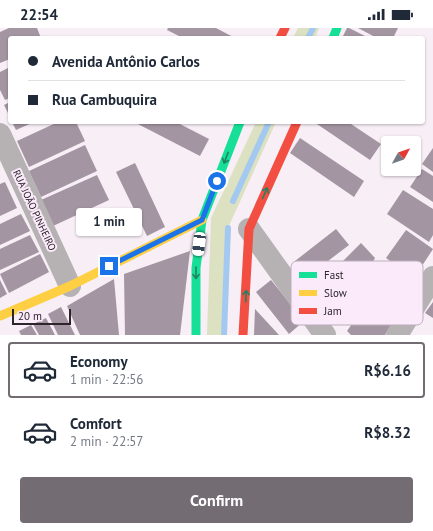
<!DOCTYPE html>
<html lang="en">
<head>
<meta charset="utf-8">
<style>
	:root { --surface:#fff; --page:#f2f2f3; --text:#1f2937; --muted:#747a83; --line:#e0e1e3; --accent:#736c73 }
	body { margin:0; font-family:"PT Sans",sans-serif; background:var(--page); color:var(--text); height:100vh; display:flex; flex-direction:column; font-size:15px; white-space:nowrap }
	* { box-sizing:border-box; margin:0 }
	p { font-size:13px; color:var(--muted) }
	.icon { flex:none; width:22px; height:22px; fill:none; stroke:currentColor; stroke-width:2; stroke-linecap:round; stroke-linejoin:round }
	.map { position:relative; height:307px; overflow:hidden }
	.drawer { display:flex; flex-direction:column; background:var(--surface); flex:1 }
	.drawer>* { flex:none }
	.guide { position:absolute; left:8px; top:8px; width:417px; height:88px; border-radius:4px; box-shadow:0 1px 3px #0004; display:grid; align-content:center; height:88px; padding:0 20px; background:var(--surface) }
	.needle { width:26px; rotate:50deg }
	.fabs { position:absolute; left:381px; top:108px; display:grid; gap:8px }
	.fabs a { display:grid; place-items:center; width:40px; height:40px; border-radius:4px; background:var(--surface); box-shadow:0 1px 3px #0004; font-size:20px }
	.scale { position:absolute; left:12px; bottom:10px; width:59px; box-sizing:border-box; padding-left:4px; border:2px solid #2c262c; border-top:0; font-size:11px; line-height:14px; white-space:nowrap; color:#2c262c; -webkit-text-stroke:3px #fbeafa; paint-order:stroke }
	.end { position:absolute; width:18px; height:18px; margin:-9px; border:5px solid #1a73e8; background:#fff; box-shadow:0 0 0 2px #fff }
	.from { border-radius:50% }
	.bubble { position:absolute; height:28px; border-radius:4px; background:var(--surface); box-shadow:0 1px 3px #0004; font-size:13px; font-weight:700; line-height:28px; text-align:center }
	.car { position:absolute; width:12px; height:24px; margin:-12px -6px; border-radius:5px; box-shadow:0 0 3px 1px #0007; background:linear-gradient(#fff 24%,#345 0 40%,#fff 0 76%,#345 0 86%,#fff 0) }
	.guide b { display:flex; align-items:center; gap:14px; height:38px; font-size:15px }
	.guide b+b { border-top:1px solid var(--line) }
	.guide i { width:10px; height:10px; background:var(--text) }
	ul { padding:7px 0 0; list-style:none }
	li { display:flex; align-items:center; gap:12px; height:56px; margin:0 8px 6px; padding:0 12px; border:2px solid transparent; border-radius:4px }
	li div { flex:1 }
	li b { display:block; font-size:15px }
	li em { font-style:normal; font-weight:700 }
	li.current { border-color:var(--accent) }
	li>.icon { width:36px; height:36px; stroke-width:1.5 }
	.cta { display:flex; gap:8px; margin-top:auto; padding:8px 20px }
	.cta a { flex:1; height:46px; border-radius:4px; background:var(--accent); color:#fff; font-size:16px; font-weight:700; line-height:46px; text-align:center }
	.status { display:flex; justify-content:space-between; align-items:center; height:28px; padding:0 20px; background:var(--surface); direction:ltr }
	.status svg { height:11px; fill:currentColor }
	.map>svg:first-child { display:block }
</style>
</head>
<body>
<div class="status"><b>22:54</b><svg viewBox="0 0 49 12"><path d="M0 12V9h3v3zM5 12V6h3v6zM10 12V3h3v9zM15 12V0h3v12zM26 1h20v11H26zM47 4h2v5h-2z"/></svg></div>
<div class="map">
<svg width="433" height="307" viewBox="0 0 433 307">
	<rect width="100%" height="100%" fill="#f7eef6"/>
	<!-- green -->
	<g fill="#dbe1c1">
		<polygon points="298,0 319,0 315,10 293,10"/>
		<polygon points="256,94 276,94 228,200 224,307 207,307 211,190"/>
	</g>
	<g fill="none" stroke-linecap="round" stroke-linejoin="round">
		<!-- stream -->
		<g stroke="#a4c9f0" stroke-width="6">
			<polyline points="308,10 313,0"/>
			<polyline points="233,173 269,94"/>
			<polyline points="224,307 228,200"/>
		</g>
	</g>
	<!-- building -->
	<g fill="#a395a2">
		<polygon points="9,0 37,0 41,10 10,10 10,31 0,35 0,4"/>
		<polygon points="168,0 216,0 235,10 183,10 167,2"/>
		<polygon points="347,0 349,0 369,10 342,10"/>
		<polygon points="358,0 398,0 393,10 377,10"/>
		<polygon points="10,39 10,70 5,72 0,62 0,44"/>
		<polygon points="10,74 10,89 4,77"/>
		<polygon points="12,94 34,94 16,102"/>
		<polygon points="58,94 76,94 85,113 29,139 17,113"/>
		<polygon points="134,94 176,94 209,111 200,128"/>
		<polygon points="314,94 348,94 381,116 370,132"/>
		<polygon points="300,110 364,153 354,169 290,125"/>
		<polygon points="85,117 97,143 41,169 29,143"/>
		<polygon points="433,120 433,144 422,136"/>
		<polygon points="135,135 165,199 147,208 116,144"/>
		<polygon points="422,141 433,148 433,174 410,159"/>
		<polygon points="97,147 109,172 53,198 41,172"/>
		<polygon points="5,154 17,180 0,188 0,156"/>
		<polygon points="403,162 433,181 433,207 429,214 387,186"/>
		<polygon points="21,186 30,203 0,217 0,196"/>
		<polygon points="336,201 349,217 307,249 295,233"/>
		<polygon points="406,202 433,221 414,250 386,230"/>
		<polygon points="30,207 39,224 0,242 0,221"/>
		<polygon points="361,215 375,230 338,296 314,262"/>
		<polygon points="190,223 180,307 125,307 124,246"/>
		<polygon points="40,226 49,244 9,265 0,246"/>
		<polygon points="114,251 119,307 80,307 67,278"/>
		<polygon points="0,252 7,266 0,270"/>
		<polygon points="271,252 304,293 289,306 256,264"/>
		<polygon points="368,273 393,294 385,307 351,307 347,303"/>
		<polygon points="433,274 433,290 425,285"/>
		<polygon points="61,279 75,307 58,307 48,286"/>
		<polygon points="255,281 279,307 254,307"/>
		<polygon points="46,290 55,307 39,307 33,296"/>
		<polygon points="31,297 37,307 21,307 19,303"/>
	</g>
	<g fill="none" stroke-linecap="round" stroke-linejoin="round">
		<!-- street -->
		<g stroke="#b6b1b2" stroke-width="22">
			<polyline points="0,106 70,258"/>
			<polyline points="249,201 325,307"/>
			<polyline points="397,307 433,249"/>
		</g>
		<!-- fast -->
		<g stroke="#16e098" stroke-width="9">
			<polyline points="333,10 337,0"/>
			<polyline points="196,307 196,240 202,192 240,94"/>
		</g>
		<!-- slow -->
		<polyline stroke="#ffcf43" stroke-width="9" points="0,288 70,258 202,192"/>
		<!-- jam -->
		<g stroke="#f24e42" stroke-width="9">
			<polyline points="280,10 285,0"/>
			<polyline points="243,307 249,201 297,94"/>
		</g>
	</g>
	<!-- one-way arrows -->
	<defs><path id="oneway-shaft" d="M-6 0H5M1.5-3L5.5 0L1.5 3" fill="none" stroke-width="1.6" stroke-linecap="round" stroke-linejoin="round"/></defs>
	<g stroke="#218362">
		<use href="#oneway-shaft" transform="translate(226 130) rotate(111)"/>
		<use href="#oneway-shaft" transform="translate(265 165) rotate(-66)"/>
		<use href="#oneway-shaft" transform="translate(196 245) rotate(90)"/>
		<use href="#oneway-shaft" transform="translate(246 268) rotate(-87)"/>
	</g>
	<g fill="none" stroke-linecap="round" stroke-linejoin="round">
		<!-- route -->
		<polyline stroke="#1a73e8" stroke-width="5" points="109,238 202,192 217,153"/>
	</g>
	<g text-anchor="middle" stroke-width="4" stroke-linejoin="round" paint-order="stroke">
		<!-- street labels -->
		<g font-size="10" fill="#2c262c" stroke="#fbeafa">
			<text transform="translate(35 182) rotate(65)" y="4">RUA JOÃO PINHEIRO</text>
		</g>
	</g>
	<!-- legend -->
	<rect x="291" y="233" width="132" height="64" rx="6" fill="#fbeafa" stroke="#bdafbc" stroke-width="1"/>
	<rect x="299" y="244" width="18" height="6" fill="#16e098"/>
	<rect x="299" y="262" width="18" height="6" fill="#ffcf43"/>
	<rect x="299" y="280" width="18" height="6" fill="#f24e42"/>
	<g font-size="11" fill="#2c262c">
		<text x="324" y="251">Fast</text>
		<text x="324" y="269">Slow</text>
		<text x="324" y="287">Jam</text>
	</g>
</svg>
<div class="fabs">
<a><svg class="needle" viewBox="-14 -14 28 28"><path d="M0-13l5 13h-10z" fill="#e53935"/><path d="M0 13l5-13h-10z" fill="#747a83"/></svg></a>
</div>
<div class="scale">20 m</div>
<i class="end from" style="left:217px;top:153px"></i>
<i class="end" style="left:109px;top:238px"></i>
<div class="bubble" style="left:76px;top:180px;width:66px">1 min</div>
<i class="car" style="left:199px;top:216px;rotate:187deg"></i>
<div class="guide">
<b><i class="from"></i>Avenida Antônio Carlos</b>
<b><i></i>Rua Cambuquira</b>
</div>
</div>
<section class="drawer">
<ul>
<li class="current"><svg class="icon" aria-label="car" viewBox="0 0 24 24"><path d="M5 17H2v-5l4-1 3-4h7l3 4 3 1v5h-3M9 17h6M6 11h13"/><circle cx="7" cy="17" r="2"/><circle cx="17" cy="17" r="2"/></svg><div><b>Economy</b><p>1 min · 22:56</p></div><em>R$6.16</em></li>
<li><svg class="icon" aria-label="car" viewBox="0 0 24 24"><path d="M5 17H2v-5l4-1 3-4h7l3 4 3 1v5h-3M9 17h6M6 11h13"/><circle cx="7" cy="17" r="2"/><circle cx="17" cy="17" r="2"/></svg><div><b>Comfort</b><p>2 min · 22:57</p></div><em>R$8.32</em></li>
</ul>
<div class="cta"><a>Confirm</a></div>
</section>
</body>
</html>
